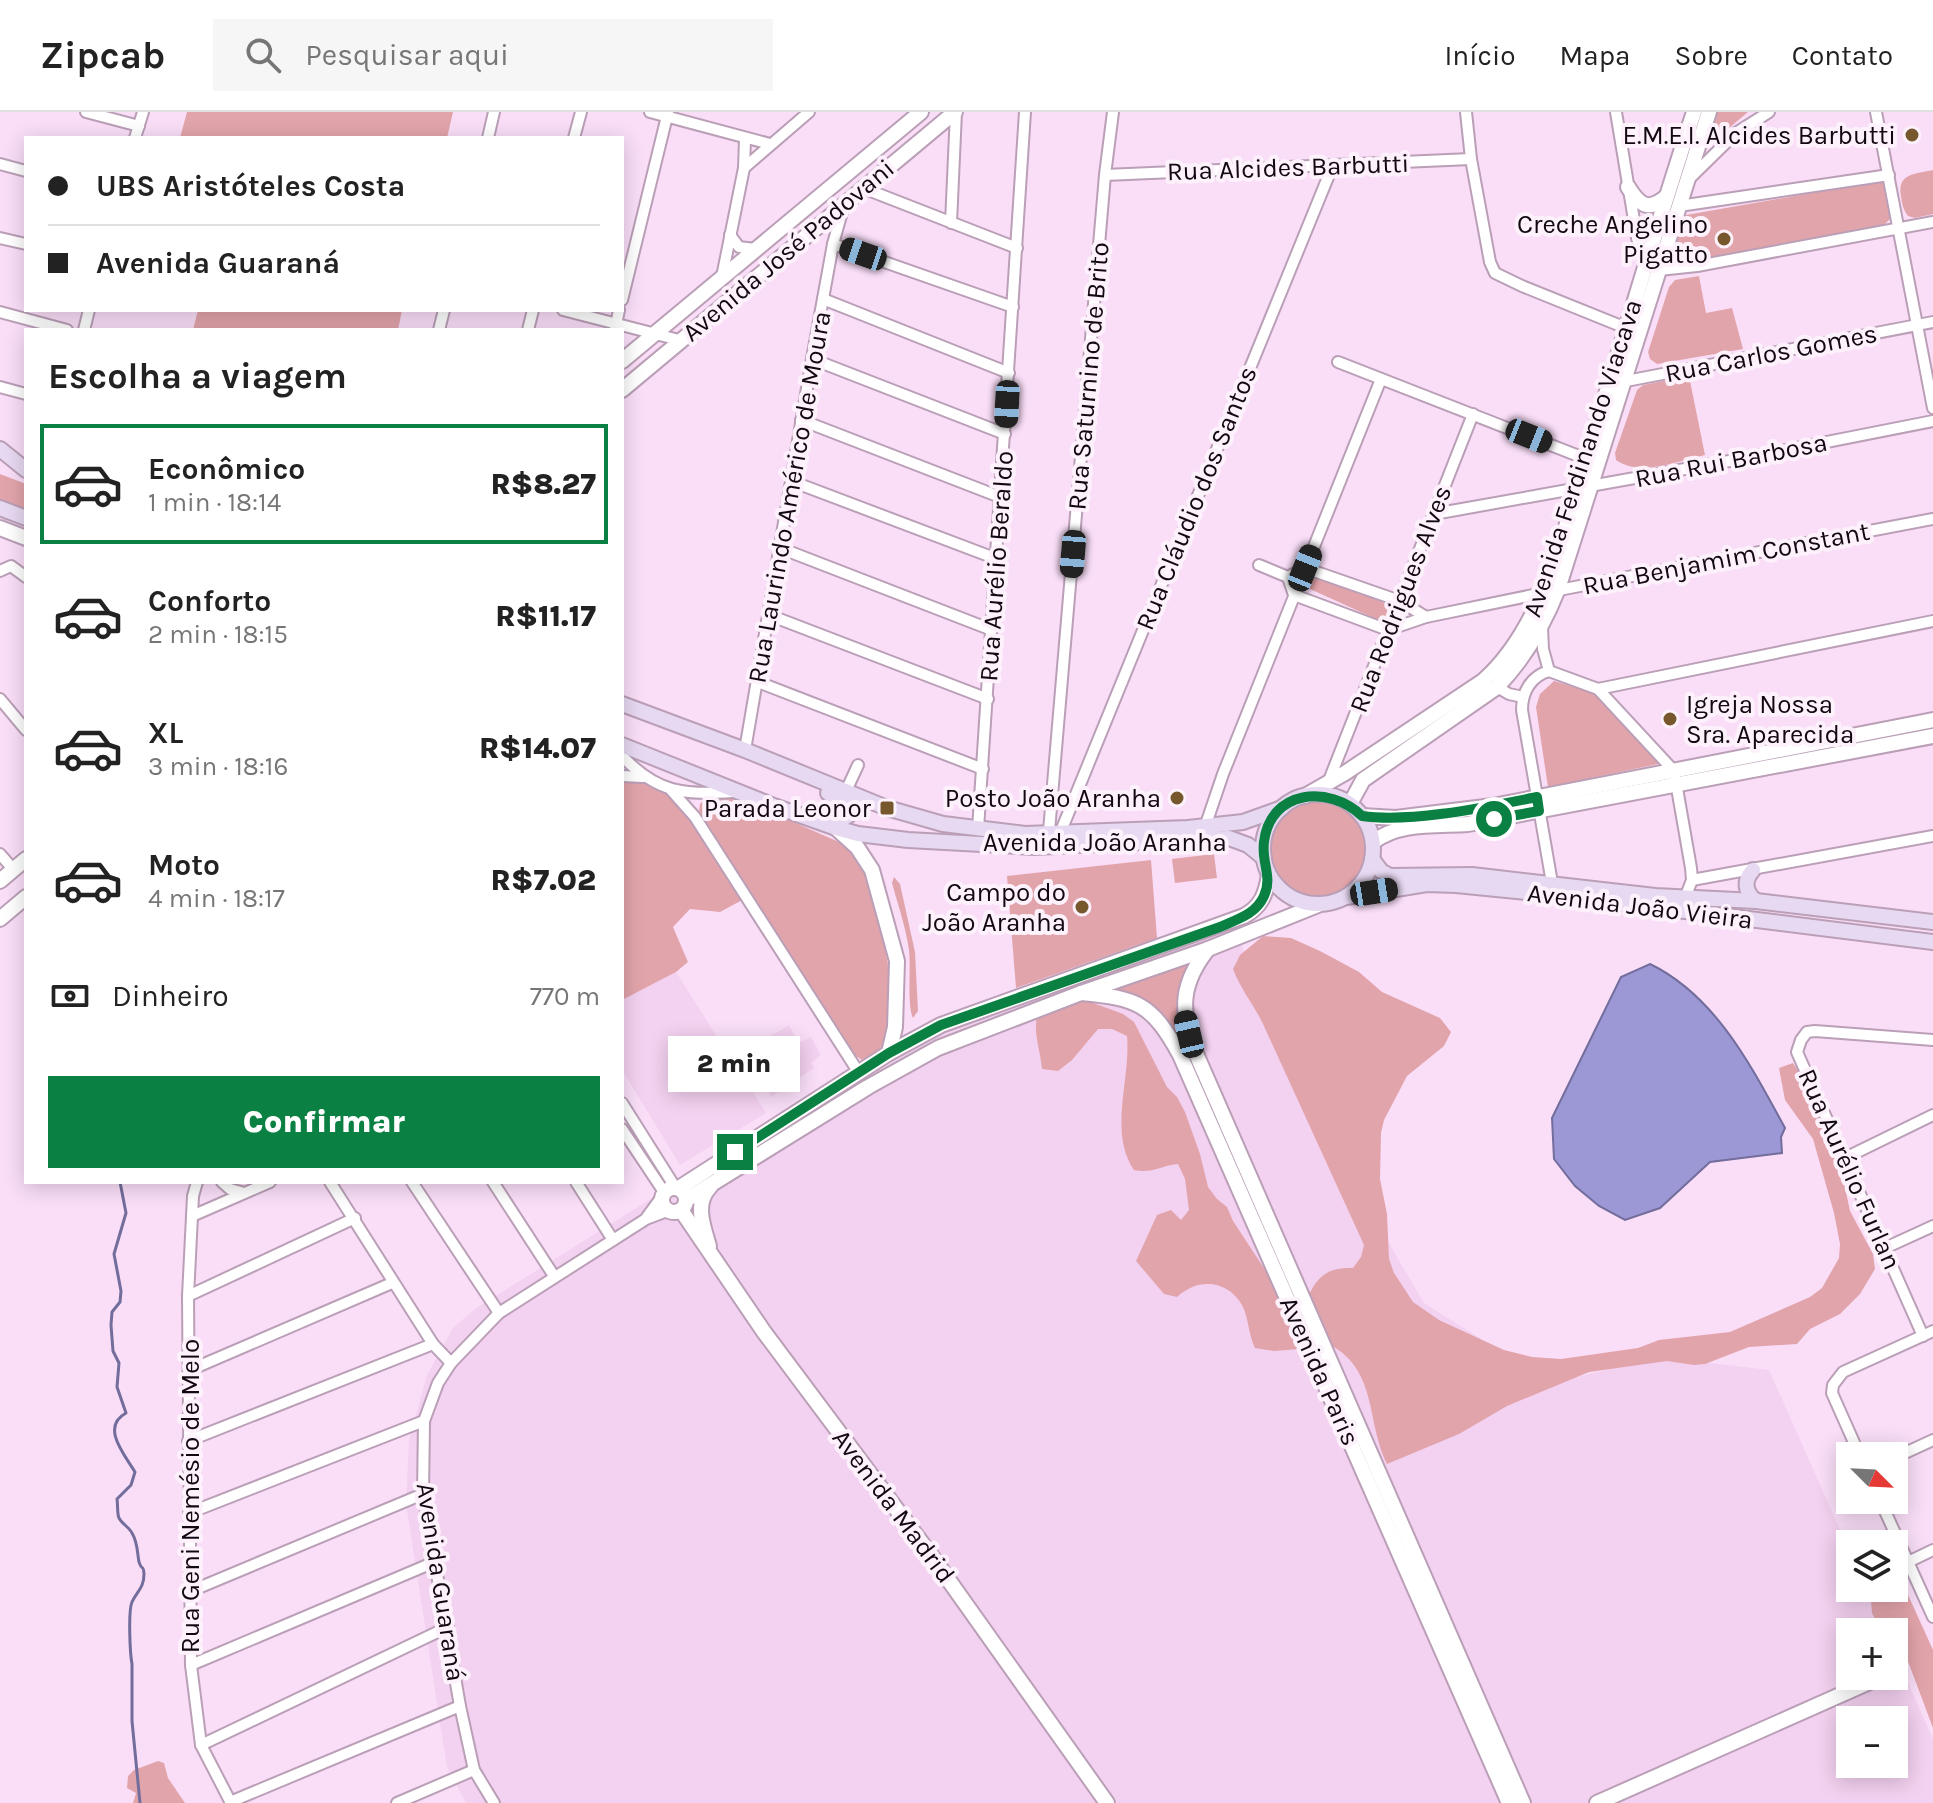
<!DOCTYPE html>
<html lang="pt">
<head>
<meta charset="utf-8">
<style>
	:root { --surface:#fff; --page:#f6f6f6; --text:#222; --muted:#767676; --line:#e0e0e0; --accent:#0b8043 }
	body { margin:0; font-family:Karla,sans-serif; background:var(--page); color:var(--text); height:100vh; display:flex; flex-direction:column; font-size:30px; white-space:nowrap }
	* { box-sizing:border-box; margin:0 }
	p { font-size:26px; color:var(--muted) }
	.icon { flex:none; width:44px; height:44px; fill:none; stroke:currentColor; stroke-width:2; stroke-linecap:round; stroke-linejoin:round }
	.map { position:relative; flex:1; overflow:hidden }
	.panel { position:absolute; left:24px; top:216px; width:600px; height:856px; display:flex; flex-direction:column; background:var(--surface); border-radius:0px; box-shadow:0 4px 20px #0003 }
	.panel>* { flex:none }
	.top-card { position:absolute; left:24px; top:24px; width:600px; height:176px; border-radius:0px; box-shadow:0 4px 20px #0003; display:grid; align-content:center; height:176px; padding:0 24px; background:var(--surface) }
	.needle { width:52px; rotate:114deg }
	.tools { position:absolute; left:1836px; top:1330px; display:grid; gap:16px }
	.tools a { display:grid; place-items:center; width:72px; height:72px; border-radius:0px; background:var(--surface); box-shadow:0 4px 20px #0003; font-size:40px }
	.end { position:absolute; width:36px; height:36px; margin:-18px; border:10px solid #0b8043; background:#fff; box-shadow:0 0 0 4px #fff }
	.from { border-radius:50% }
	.bubble { position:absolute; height:56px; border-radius:0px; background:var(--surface); box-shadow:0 4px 20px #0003; font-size:26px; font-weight:800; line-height:56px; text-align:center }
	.car { position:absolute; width:24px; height:48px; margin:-24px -12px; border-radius:10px; box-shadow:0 0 6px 2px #0007; background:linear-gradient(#222 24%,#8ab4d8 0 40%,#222 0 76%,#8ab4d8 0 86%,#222 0) }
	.top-card b { display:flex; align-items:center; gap:28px; height:76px; font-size:30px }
	.top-card b+b { border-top:2px solid var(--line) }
	.top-card i { width:20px; height:20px; background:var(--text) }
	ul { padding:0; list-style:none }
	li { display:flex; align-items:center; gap:24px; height:120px; margin:0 16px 12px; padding:0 8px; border:4px solid transparent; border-radius:0px }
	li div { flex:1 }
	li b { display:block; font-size:30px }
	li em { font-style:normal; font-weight:800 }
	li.on { border-color:var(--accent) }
	li>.icon { width:72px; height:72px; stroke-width:1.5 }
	h2 { padding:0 24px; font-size:36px; line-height:96px }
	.pay { display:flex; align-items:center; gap:20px; height:88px; padding:0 24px; font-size:30px }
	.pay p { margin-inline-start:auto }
	.action { display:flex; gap:16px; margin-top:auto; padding:16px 24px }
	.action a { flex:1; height:92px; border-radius:0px; background:var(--accent); color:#fff; font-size:32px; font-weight:800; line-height:92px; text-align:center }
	header { display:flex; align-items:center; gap:48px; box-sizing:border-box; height:112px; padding:0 40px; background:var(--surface); border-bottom:2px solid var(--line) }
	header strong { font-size:38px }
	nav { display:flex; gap:44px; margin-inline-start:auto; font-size:28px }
	.search { width:560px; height:72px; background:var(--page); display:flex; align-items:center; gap:20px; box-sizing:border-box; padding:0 28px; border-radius:0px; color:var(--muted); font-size:30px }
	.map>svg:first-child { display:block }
</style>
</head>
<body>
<header>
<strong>Zipcab</strong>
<div class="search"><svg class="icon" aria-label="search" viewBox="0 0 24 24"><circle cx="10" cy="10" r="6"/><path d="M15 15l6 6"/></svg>Pesquisar aqui</div>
<nav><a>Início</a><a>Mapa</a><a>Sobre</a><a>Contato</a></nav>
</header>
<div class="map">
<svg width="1933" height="1691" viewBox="0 0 1933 1691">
	<rect width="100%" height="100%" fill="#fadef8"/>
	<!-- built -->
	<g fill="#f3d1f0" fill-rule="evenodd">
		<path d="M 1236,814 L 1273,934 L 1424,1191 L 1551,1271 L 1615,1256 L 1677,1247 L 1769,1258 L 1850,1440 L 1850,1476 L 1866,1476 L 1885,1520 L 1850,1520 L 1850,1564 L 1894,1564 L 1894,1539 L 1933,1627 L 1933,1691 L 466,1691 L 447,1655 L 406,1392 L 409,1328 L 427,1263 L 453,1216 L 475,1197 L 887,939 ZM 1850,1608 L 1894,1608 L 1894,1652 L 1850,1652 Z"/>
		<polygon points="676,860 731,947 789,913 799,931 811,925 821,943 811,951 814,956 771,985 764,970 782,959 774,947 744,965 766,1001 680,1053 622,958 622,887"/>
	</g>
	<!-- green -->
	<g fill="#e2a4ab">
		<polygon points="187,0 453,0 447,26 180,26"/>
		<polygon points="1713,0 1748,0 1702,39"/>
		<path d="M 1933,58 L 1933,102 L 1915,106 L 1908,104 C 1903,97 1902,92 1901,84 C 1897,61 1915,62 1933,58 Z"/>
		<polygon points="1880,69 1889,76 1895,102 1883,114 1684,151 1674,144 1674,135 1686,103"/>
		<polygon points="1699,164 1706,201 1732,196 1743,237 1657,252 1650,247 1648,240 1669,175 1675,168"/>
		<polygon points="198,198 402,198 398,218 193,218"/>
		<path d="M 1689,264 L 1705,343 C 1678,349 1640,365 1616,348 L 1615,341 L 1637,278 L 1643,273 Z"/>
		<polygon points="0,362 26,372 26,400 0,390"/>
		<polygon points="1316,463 1383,490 1388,496 1385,506 1376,507 1310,477 1310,468"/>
		<polygon points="1554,569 1597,582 1663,651 1548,675 1536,595 1540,582"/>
		<polygon points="622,665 643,665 671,678 746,786 720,800 690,797 673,815 688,850 676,860 622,888"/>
		<path d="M 734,684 L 839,730 C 848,736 855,742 860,752 C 877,786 919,937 862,948 L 851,941 L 699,699 L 700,692 L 707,685 Z"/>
		<circle cx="1319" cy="737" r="49"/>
		<polygon points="1214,742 1217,766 1175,771 1172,747"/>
		<polygon points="1151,748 1157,826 1016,876 1007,764"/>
		<path d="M 894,765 L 900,772 L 915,840 L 918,899 L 913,906 C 907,893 911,856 909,838 C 906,816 898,793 892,771 Z"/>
		<path d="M 1263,824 L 1291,826 L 1320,839 L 1359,860 L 1382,880 L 1440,906 L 1451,920 L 1444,934 L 1407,964 L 1384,1008 L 1381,1021 L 1380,1067 L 1387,1102 L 1389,1147 L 1394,1161 L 1413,1190 L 1439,1208 L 1504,1238 L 1532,1245 L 1561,1247 L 1638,1236 L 1659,1228 L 1730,1220 L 1810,1185 L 1822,1176 L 1839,1146 L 1840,1132 L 1834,1101 L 1813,1027 L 1785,988 L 1779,956 L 1793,951 L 1819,989 L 1837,1038 L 1850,1099 L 1873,1142 L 1875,1157 L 1860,1182 L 1840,1202 L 1810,1217 L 1797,1232 L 1749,1235 L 1705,1252 L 1694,1253 L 1667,1249 L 1589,1260 L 1507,1294 L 1459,1322 L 1387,1352 C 1365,1307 1379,1256 1325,1230 L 1308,1185 C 1318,1163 1329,1155 1353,1156 L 1361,1145 L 1364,1133 L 1263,912 C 1254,893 1240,876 1233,857 L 1240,843 Z"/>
		<polygon points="1196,845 1180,881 1204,976 1201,976 1173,922 1100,878"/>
		<path d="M 1061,885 L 1088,889 L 1123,902 L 1134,910 L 1167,975 L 1177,985 L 1185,1000 L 1200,1042 L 1208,1075 L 1217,1087 L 1227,1095 L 1233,1109 L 1277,1176 L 1299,1237 L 1274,1239 L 1255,1236 C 1248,1222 1249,1206 1242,1193 C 1227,1167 1197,1166 1177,1185 L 1164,1182 L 1136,1149 L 1157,1103 L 1171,1098 L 1181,1108 L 1189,1098 L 1185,1067 L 1178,1052 C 1159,1054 1152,1062 1134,1058 C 1108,1020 1131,967 1127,924 L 1112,917 L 1098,917 L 1072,948 L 1058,959 L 1042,957 C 1039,928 1028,911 1046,886 Z"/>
		<polygon points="1894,1452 1933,1538 1933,1616 1903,1536 1894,1529 1894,1520 1881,1520 1872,1501 1870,1476 1894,1476"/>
		<polygon points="158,1649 164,1651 168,1666 185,1691 133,1691 136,1681 127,1676 128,1664 134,1658"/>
	</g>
	<!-- water -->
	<path fill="#9c98d6" stroke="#726d9b" stroke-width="2" d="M 1650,852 C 1716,884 1751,954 1785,1016 L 1781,1025 L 1782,1041 L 1710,1050 L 1660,1096 L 1625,1108 L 1599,1094 L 1575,1074 L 1554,1047 L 1552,1006 L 1621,865 Z"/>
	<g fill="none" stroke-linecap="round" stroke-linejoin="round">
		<!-- stream -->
		<path stroke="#726d9b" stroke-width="3" d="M 120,1070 L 126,1101 L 114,1142 L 121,1179 L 120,1190 L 112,1200 L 111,1213 L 113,1239 L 119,1251 L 117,1275 L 126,1301 C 100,1315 125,1343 135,1360 L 131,1373 L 117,1387 C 118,1393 117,1402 119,1406 C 122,1412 129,1415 132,1421 C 138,1431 137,1440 139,1450 C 143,1461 143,1451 144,1462 C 144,1476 137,1479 132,1490 C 128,1499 130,1542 132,1552 L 132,1609 L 140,1691"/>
		<!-- minor casing -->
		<g stroke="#ba9fb7" stroke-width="14">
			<g id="minor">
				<polyline points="86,0 139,14"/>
				<polyline points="650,0 770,32"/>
				<polyline points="1466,0 1471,47 1490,150 1495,161 1522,174 1626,216"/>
				<polyline points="1616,0 1637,126 1645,153 1659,158 1697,154 1933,110"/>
				<polyline points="1876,0 1933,296"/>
				<polyline points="135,26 143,0"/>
				<polyline points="488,26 494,0"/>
				<polyline points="574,26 581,0"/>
				<polyline points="0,52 26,59"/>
				<polyline points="744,56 809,0"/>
				<polyline points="1105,63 1471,47"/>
				<polyline points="1688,68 1736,21 1769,0"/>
				<polyline points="863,76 1017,136"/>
				<polyline points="1679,94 1889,63"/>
				<polyline points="951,111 956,0"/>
				<polyline points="730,123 739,135 755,137"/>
				<polyline points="0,126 26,132"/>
				<polyline points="833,132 1013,195"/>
				<polyline points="722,165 744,56 745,27"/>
				<polyline points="823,187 1009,261"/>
				<polyline points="622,188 668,0"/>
				<polyline points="563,198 679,228"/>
				<polyline points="0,200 67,218"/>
				<polyline points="84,218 89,198"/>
				<polyline points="439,218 444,198"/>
				<polyline points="528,218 533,198"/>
				<polyline points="615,218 619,198"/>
				<polyline points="812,247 1005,322"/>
				<polyline points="1338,250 1589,348"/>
				<polyline points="1621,270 1933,210"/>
				<polyline points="0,275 26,282"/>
				<polyline points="801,308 1000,385"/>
				<polyline points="791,369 997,447"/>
				<polyline points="1434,402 1735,348 1933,309"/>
				<polyline points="780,436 992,518"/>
				<polyline points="1259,453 1288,465 1305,456 1400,489 1426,505"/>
				<polyline points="0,459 11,454 26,465"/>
				<polyline points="1288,465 1294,483 1388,518 1426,505 1543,481 1933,407"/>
				<polyline points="769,503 988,587"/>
				<polyline points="1542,516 1543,537 1549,559"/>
				<polyline points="1549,559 1598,577 1674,659 1691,756 1692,768 1685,786"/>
				<path d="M 1549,559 C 1531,564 1522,580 1522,598 L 1552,771"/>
				<polyline points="758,570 983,657"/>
				<polyline points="1497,575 1509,582 1523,585"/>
				<polyline points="1598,577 1933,509"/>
				<polyline points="0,587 26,618"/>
				<polyline points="745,638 812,247 833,132 844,93"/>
				<path d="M 622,644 C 657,681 684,683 732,680"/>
				<polyline points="622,664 643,665"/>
				<polyline points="1328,671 1473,302"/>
				<polyline points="671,678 695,705 859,961"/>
				<polyline points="846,679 858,653"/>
				<polyline points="1205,715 1223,662 1381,267"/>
				<polyline points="978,717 1025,0"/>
				<polyline points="1049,719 1105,63 1113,0"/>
				<polyline points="1061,719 1333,53"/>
				<polyline points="0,742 13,757"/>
				<polyline points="1692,768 1933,724"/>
				<polyline points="622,991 675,1075"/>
				<polyline points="622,1017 664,1080"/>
				<polyline points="1845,1046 1933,1003"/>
				<polyline points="197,1070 193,1084 188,1184 191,1553 201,1633 231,1691"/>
				<polyline points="222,1070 230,1077 244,1081"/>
				<polyline points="330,1070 433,1232 451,1251"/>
				<polyline points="412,1070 499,1201"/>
				<polyline points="493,1070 554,1164"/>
				<polyline points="576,1070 613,1128"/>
				<polyline points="192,1104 270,1070"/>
				<polyline points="647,1105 661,1086"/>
				<polyline points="1885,1136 1933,1114"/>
				<polyline points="188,1184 355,1106"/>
				<polyline points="1923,1224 1797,940 1801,928 1807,920 1815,919 1933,928"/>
				<polyline points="190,1258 392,1171"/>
				<polyline points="188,1329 433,1232"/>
				<polyline points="1860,1344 1832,1281 1833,1273 1843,1260 1933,1219"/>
				<polyline points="1894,1346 1933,1328"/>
				<polyline points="1880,1388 1933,1505"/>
				<polyline points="189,1401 424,1309"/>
				<polyline points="1908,1450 1933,1438"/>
				<polyline points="191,1479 423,1382"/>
				<polyline points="191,1553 437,1449"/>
				<polyline points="201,1633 448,1515"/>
				<polyline points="230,1690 460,1594"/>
				<polyline points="397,1691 474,1658"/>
				<polyline points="494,1691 474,1658 460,1594 423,1382 424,1309 438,1271 451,1251 499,1201 646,1107 667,1099"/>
			</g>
		</g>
		<!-- tertiary casing -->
		<g stroke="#ba9fb7" stroke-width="18">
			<g id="tertiary">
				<path d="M 1628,75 C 1639,93 1648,100 1666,85"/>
				<polyline points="622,249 921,0"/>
				<polyline points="622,278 955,0"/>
				<polyline points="0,416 26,426"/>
				<path d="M 1305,684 L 1345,661 L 1483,569 C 1547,513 1567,406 1592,327 C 1627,218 1658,108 1694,0"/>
				<path d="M 1350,692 L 1363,668 L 1497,575 C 1525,546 1543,515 1558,477 L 1709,0"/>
				<polyline points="1362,704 1396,706 1493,694 1933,608"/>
				<polyline points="836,716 857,735 872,758 897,849 895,915 889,941"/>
				<path d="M 1373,730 C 1399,710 1435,714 1468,712 L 1933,624"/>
				<polyline points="0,769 26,747"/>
				<polyline points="0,807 26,785"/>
				<path d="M 1208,837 C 1181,871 1180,897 1194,937 L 1523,1691"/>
				<path d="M 1081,881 C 1138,886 1152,892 1180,943 L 1509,1691"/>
				<circle cx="674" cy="1088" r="12"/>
				<path d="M 679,1076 L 889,941 L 941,913 L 1244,804 C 1261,795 1266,782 1269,763"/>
				<polyline points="686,1088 868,975 938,936 1081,881 1208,837 1318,793"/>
				<polyline points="681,1098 764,1220 933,1446 1107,1691"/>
				<path d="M 709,1134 C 703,1114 694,1091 710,1075"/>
				<polyline points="1597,1691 1883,1564"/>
			</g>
		</g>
		<!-- secondary casing -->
		<g stroke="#ba9fb7" stroke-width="18">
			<g id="secondary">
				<polyline points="0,337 26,358"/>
				<polyline points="0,396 26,406"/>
				<polyline points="622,592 745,638 887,696 943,712 1025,722 1188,716 1243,710 1282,696"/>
				<polyline points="622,633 774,694 836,716 858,722 908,728 1034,735 1229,726 1248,733 1264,746"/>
				<circle cx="1318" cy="737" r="55"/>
				<polyline points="824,705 840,709 849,703 850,693 828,681"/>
				<polyline points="1372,747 1381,759 1390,764 1472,763 1655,784 1756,789 1933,810"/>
				<path d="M 1753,758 C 1743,769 1745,780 1756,789"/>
				<polyline points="1346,785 1427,772 1456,773 1565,784 1933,830"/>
			</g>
		</g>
		<!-- minor -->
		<use href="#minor" stroke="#fff" stroke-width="10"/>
		<!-- tertiary -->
		<use href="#tertiary" stroke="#fff" stroke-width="14"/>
		<!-- secondary -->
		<use href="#secondary" stroke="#e7d9f2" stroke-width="14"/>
	</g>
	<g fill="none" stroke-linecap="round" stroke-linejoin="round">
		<!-- route -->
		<path stroke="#0b8043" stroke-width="10" d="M 735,1040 L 889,941 L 941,913 L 1220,815 C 1238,807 1256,802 1264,784 C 1273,765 1261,750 1264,730 C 1270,678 1329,672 1362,704 C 1412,711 1486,695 1537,685 L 1539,699 L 1494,707"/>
	</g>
	<!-- markers -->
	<g fill="#77582d" stroke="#fdf1fc" stroke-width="3">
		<circle cx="1912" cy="23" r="8"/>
		<circle cx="1724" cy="127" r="8"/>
		<circle cx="1670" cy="607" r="8"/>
		<circle cx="1177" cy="686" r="8"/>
		<rect x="879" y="688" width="16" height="16" rx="4"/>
		<circle cx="1082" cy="795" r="8"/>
	</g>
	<g text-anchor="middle" stroke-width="8" stroke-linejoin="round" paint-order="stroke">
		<!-- poi labels -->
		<g font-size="26" fill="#110911" stroke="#fdf1fc" text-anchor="end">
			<text x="1896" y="32">E.M.E.I. Alcides Barbutti</text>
			<text x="1708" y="121">Creche Angelino<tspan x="1708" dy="30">Pigatto</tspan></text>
			<text x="1686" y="601" text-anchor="start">Igreja Nossa<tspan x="1686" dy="30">Sra. Aparecida</tspan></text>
			<text x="1161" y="695">Posto João Aranha</text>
			<text x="871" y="705">Parada Leonor</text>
			<text x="1066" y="789">Campo do<tspan x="1066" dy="30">João Aranha</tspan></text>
		</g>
		<!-- street labels -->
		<g font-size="26" fill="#110911" stroke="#fdf1fc">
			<text transform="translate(1288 55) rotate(-2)" y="9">Rua Alcides Barbutti</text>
			<text transform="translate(788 138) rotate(-40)" y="9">Avenida José Padovani</text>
			<text transform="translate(1771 241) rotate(-11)" y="9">Rua Carlos Gomes</text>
			<text transform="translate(1088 264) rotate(-85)" y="9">Rua Saturnino de Brito</text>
			<text transform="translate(1582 346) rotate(-72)" y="9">Avenida Ferdinando Viacava</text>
			<text transform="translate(1731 348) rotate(-11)" y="9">Rua Rui Barbosa</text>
			<text transform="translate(789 385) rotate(-80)" y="9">Rua Laurindo Américo de Moura</text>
			<text transform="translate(1196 386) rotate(-68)" y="9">Rua Cláudio dos Santos</text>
			<text transform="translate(1726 446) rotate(-11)" y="9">Rua Benjamim Constant</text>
			<text transform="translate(996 454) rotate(-86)" y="9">Rua Aurélio Beraldo</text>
			<text transform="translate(1400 487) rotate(-69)" y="9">Rua Rodrigues Alves</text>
			<text x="1105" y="739">Avenida João Aranha</text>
			<text transform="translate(1640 794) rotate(7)" y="9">Avenida João Vieira</text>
			<text transform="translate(1850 1057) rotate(66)" y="9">Rua Aurélio Furlan</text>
			<text transform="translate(1320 1259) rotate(66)" y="9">Avenida Paris</text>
			<text transform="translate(190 1384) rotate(-90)" y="9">Rua Geni Nemésio de Melo</text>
			<text transform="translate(894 1394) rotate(53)" y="9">Avenida Madrid</text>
			<text transform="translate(441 1470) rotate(81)" y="9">Avenida Guaraná</text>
		</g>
	</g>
</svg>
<div class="tools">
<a><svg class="needle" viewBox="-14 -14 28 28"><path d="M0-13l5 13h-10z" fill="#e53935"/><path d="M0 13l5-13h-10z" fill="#767676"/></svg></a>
<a><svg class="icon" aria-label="layers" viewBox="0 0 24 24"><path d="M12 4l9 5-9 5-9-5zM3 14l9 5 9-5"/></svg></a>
<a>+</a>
<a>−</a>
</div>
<i class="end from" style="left:1494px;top:707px"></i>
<i class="end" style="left:735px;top:1040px"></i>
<div class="bubble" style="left:668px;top:924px;width:132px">2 min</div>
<i class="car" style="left:863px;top:142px;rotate:289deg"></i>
<i class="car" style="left:1007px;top:292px;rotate:183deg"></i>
<i class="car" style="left:1529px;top:324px;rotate:112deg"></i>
<i class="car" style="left:1073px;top:442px;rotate:185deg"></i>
<i class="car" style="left:1305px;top:456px;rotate:22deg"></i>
<i class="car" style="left:1374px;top:780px;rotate:81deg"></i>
<i class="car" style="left:1189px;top:922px;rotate:347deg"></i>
<div class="top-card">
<b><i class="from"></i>UBS Aristóteles Costa</b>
<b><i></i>Avenida Guaraná</b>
</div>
<section class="panel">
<h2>Escolha a viagem</h2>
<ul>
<li class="on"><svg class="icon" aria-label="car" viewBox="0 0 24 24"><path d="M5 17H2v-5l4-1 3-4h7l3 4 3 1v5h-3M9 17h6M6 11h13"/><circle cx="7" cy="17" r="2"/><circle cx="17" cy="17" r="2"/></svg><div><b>Econômico</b><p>1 min · 18:14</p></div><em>R$8.27</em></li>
<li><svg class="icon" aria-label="car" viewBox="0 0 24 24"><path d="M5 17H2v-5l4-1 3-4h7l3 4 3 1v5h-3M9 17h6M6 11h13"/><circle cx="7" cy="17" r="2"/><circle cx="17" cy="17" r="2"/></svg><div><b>Conforto</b><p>2 min · 18:15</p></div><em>R$11.17</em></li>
<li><svg class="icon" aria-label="car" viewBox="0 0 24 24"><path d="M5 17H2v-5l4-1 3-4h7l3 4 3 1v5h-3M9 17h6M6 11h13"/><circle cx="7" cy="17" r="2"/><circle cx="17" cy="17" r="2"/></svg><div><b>XL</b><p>3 min · 18:16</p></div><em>R$14.07</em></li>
<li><svg class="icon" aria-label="car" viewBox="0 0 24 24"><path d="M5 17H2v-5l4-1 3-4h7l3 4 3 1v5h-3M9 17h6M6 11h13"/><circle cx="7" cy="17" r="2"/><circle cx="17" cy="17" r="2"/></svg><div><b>Moto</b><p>4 min · 18:17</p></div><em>R$7.02</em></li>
</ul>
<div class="pay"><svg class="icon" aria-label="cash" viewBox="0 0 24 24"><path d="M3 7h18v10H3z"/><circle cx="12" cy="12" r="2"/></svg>Dinheiro<p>770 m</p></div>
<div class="action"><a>Confirmar</a></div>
</section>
</div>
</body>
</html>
